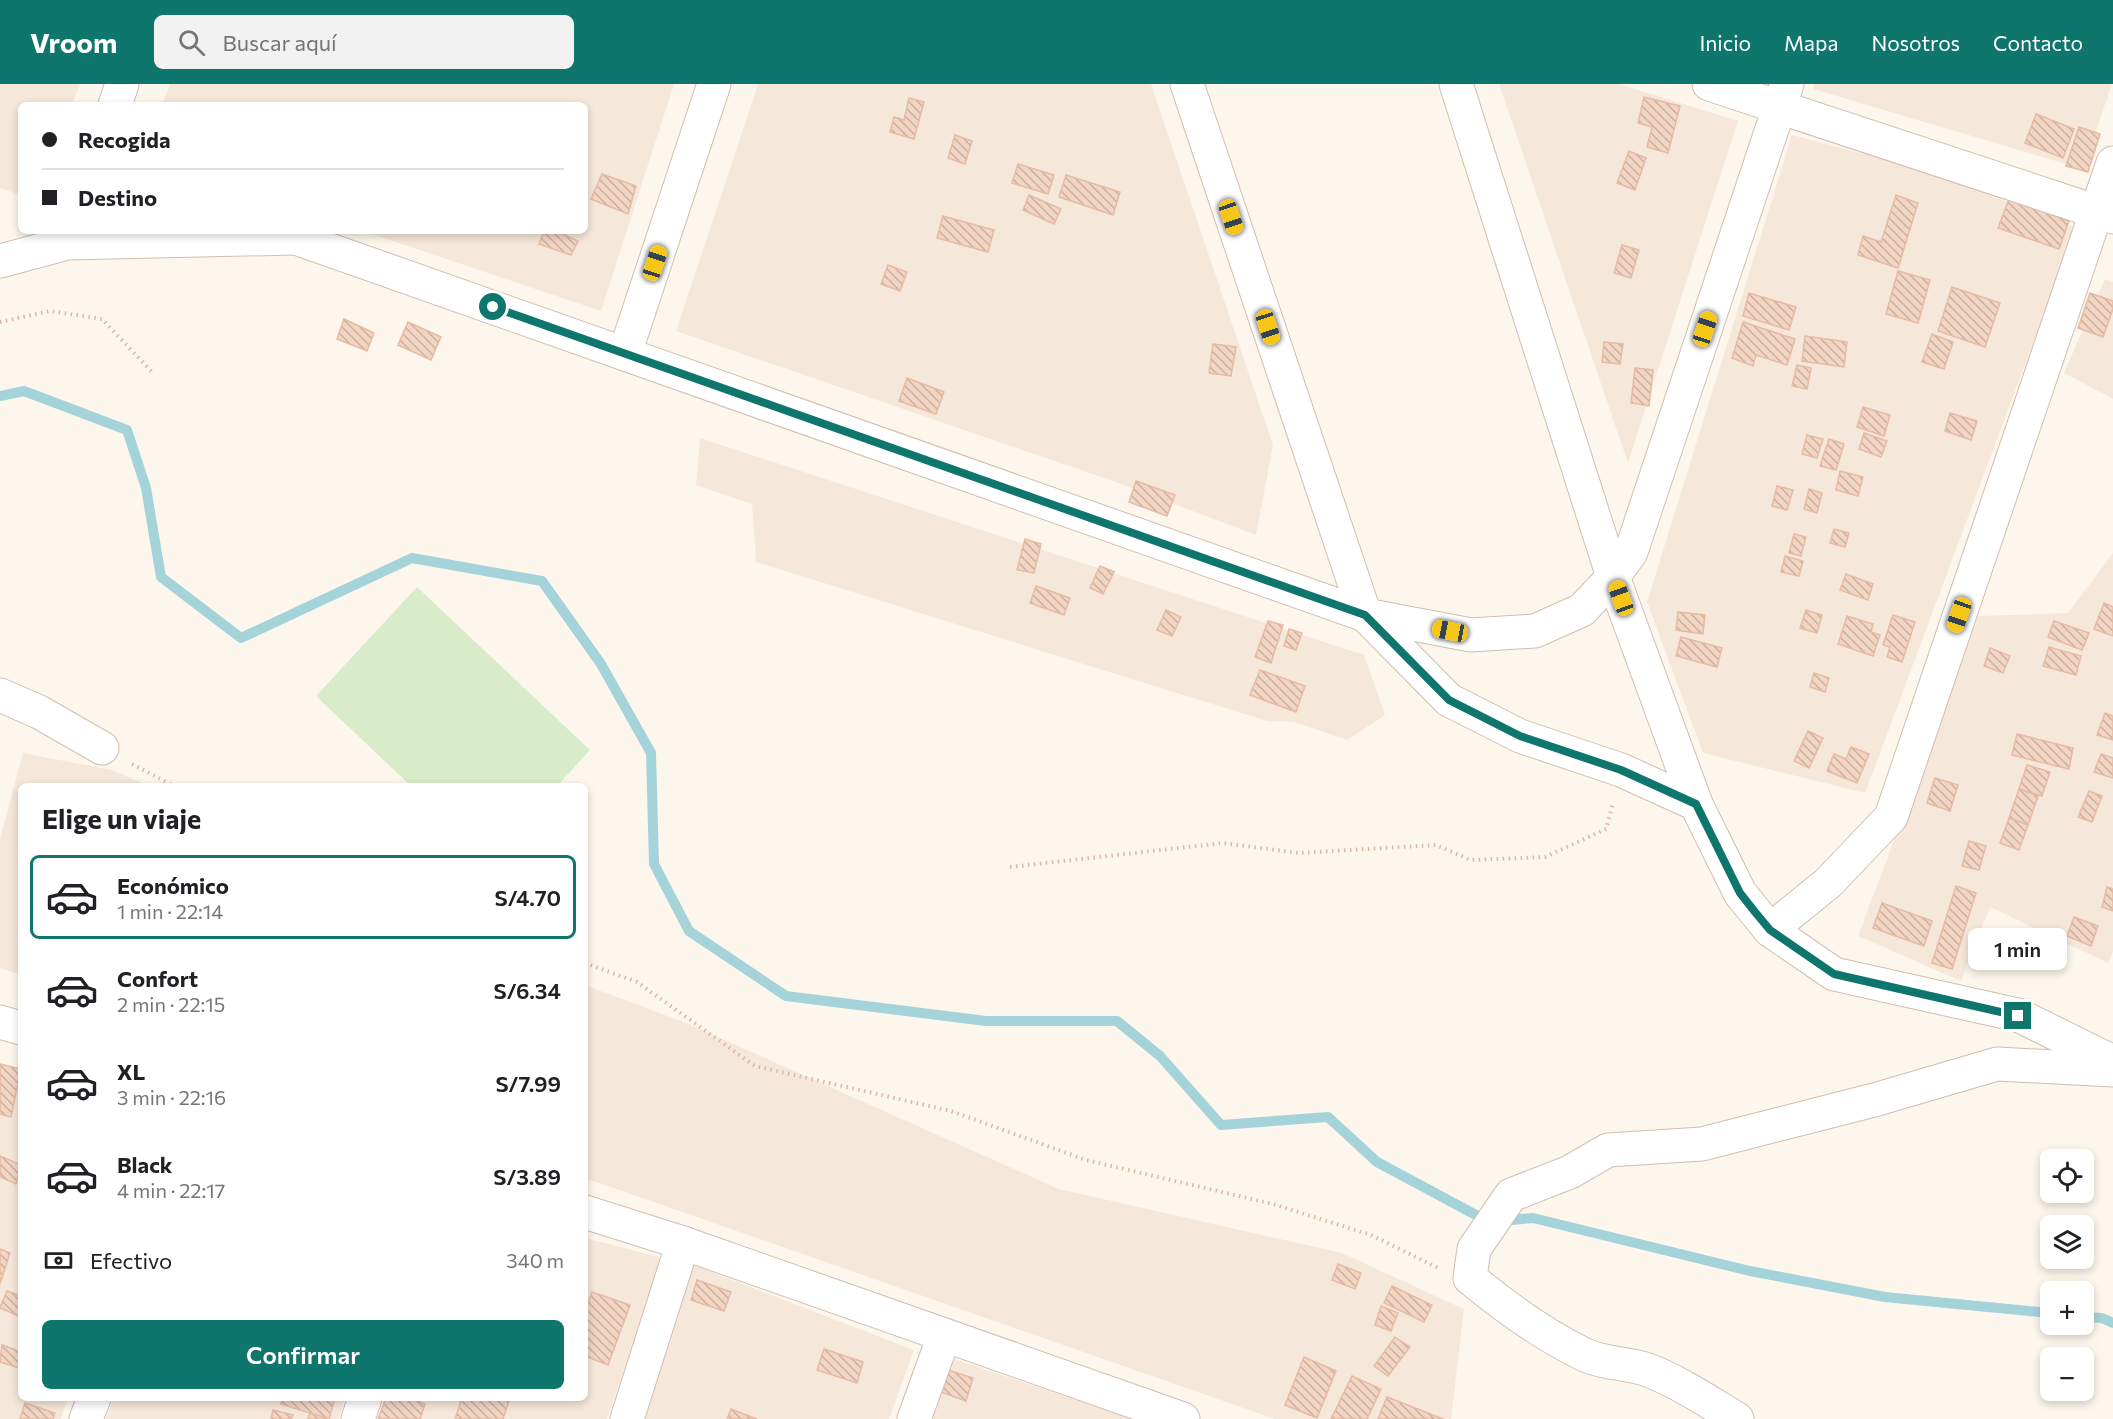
<!DOCTYPE html>
<html lang="es">
<head>
<meta charset="utf-8">
<style>
	:root { --surface:#fff; --page:#f2f2f2; --text:#202124; --muted:#757577; --line:#e0e0e0; --accent:#0f766e }
	body { margin:0; font-family:Commissioner,sans-serif; background:var(--page); color:var(--text); height:100vh; display:flex; flex-direction:column; font-size:22px; white-space:nowrap }
	* { box-sizing:border-box; margin:0 }
	p { font-size:20px; color:var(--muted) }
	.icon { flex:none; width:33px; height:33px; fill:none; stroke:currentColor; stroke-width:2; stroke-linecap:round; stroke-linejoin:round }
	.map { position:relative; flex:1; overflow:hidden }
	.drawer { position:absolute; left:18px; top:699px; width:570px; height:618px; display:flex; flex-direction:column; background:var(--surface); border-radius:9px; box-shadow:0 3px 9px #0003 }
	.drawer>* { flex:none }
	.hud { position:absolute; left:18px; top:18px; width:570px; height:132px; border-radius:9px; box-shadow:0 3px 9px #0003; display:grid; align-content:center; height:132px; padding:0 24px; background:var(--surface) }
	.tools { position:absolute; left:2040px; top:1065px; display:grid; gap:12px }
	.tools a { display:grid; place-items:center; width:54px; height:54px; border-radius:9px; background:var(--surface); box-shadow:0 3px 9px #0003; font-size:30px }
	.end { position:absolute; width:27px; height:27px; margin:-14px; border:8px solid #0f766e; background:#fff; box-shadow:0 0 0 3px #fff }
	.from { border-radius:50% }
	.bubble { position:absolute; height:42px; border-radius:9px; background:var(--surface); box-shadow:0 3px 9px #0003; font-size:20px; font-weight:600; line-height:42px; text-align:center }
	.car { position:absolute; width:18px; height:36px; margin:-18px -9px; border-radius:8px; box-shadow:0 0 4px 2px #0007; background:linear-gradient(#f5c518 24%,#345 0 40%,#f5c518 0 76%,#345 0 86%,#f5c518 0) }
	.hud b { display:flex; align-items:center; gap:21px; height:57px; font-size:22px }
	.hud b+b { border-top:2px solid var(--line) }
	.hud i { width:15px; height:15px; background:var(--text) }
	ul { padding:0; list-style:none }
	li { display:flex; align-items:center; gap:18px; height:84px; margin:0 12px 9px; padding:0 12px; border:3px solid transparent; border-radius:9px }
	li div { flex:1 }
	li b { display:block; font-size:22px }
	li em { font-style:normal; font-weight:600 }
	li.active { border-color:var(--accent) }
	li>.icon { width:54px; height:54px; stroke-width:1.5 }
	h2 { padding:0 24px; font-size:27px; line-height:72px }
	.pay { display:flex; align-items:center; gap:15px; height:66px; padding:0 24px; font-size:22px }
	.pay p { margin-inline-start:auto }
	.action { display:flex; gap:12px; margin-top:auto; padding:12px 24px }
	.action a { flex:1; height:69px; border-radius:9px; background:var(--accent); color:#fff; font-size:24px; font-weight:600; line-height:69px; text-align:center }
	header { display:flex; align-items:center; gap:36px; box-sizing:border-box; height:84px; padding:0 30px; background:var(--accent); color:#fff }
	header strong { font-size:28px }
	nav { display:flex; gap:33px; margin-inline-start:auto; font-size:21px }
	.search { width:420px; height:54px; background:var(--page); display:flex; align-items:center; gap:15px; box-sizing:border-box; padding:0 21px; border-radius:9px; color:var(--muted); font-size:22px }
	.map>svg:first-child { display:block }
</style>
</head>
<body>
<header>
<strong>Vroom</strong>
<div class="search"><svg class="icon" aria-label="search" viewBox="0 0 24 24"><circle cx="10" cy="10" r="6"/><path d="M15 15l6 6"/></svg>Buscar aquí</div>
<nav><a>Inicio</a><a>Mapa</a><a>Nosotros</a><a>Contacto</a></nav>
</header>
<div class="map">
<svg width="2113" height="1335" viewBox="0 0 2113 1335">
	<defs>
		<pattern id="building-back-hatch" width="6" height="6" patternUnits="userSpaceOnUse" patternTransform="scale(1.5)"><rect width="6" height="6" fill="#f3d5c3"/><path d="M-1 5l2 2M0 0l6 6M5-1l2 2" fill="none" stroke="#cab0a1"/></pattern>
	</defs>
	<rect width="100%" height="100%" fill="#fdf6ec"/>
	<!-- residential -->
	<g fill="#f5e8da">
		<polygon points="0,0 80,0 72,21 21,21 21,111 0,104"/>
		<polygon points="170,0 674,0 601,227 363,147 585,147 585,21 162,21"/>
		<polygon points="758,0 1151,0 1273,361 1256,451 1113,397 676,247"/>
		<polygon points="1499,0 1619,0 1738,37 1628,379"/>
		<polygon points="1815,0 2112,0 2083,85 1813,5"/>
		<polygon points="1792,51 1917,84 2076,144 1865,709 1703,669 1647,518"/>
		<polygon points="2105,195 2113,198 2113,315 2064,289"/>
		<polygon points="700,354 1364,571 1385,631 1347,656 1295,638 1267,637 756,478 752,420 696,401"/>
		<polygon points="2113,469 2113,867 2108,879 1990,823 1961,897 1858,852 1978,532 2068,529"/>
		<polygon points="23,669 112,686 150,702 21,702 21,891 0,884 0,755"/>
		<polygon points="585,901 691,941 1059,1105 1342,1169 1464,1225 1451,1335 1275,1335 585,1094"/>
		<polygon points="0,981 21,987 21,1314 68,1314 61,1335 0,1335"/>
		<polygon points="585,1154 663,1174 607,1335 382,1335 389,1314 585,1314"/>
		<polygon points="693,1181 914,1266 889,1335 644,1335"/>
		<polygon points="951,1274 1132,1335 931,1335"/>
		<polygon points="114,1314 345,1314 339,1335 106,1335"/>
	</g>
	<!-- green -->
	<polygon fill="#d8ecc9" points="417,503 590,666 557,702 411,702 316,612"/>
	<g fill="none" stroke-linecap="round" stroke-linejoin="round">
		<!-- stream -->
		<g stroke="#a5d3da" stroke-width="10">
			<polyline points="0,312 24,307 127,346 146,404 161,493 241,554 412,474 542,497 601,580 651,669 654,780 689,847 786,912 986,937 1117,937 1160,972 1221,1041 1328,1033 1377,1078 1489,1138 1533,1134 1750,1187 1885,1213 2050,1229"/>
			<polyline points="2084,1233 2102,1234 2113,1239"/>
		</g>
	</g>
	<!-- building -->
	<g fill="url(#building-back-hatch)" stroke="#e6bba3" stroke-width="1.5">
		<polygon points="1644,13 1680,22 1668,69 1647,63 1652,43 1638,39"/>
		<polygon points="909,14 924,18 914,55 890,48 894,33 904,36"/>
		<polygon points="2036,30 2074,45 2063,74 2025,59"/>
		<polygon points="2079,43 2100,50 2088,88 2066,82"/>
		<polygon points="955,51 972,57 965,80 948,74"/>
		<polygon points="1629,67 1646,74 1635,106 1617,99"/>
		<polygon points="1018,80 1054,91 1048,110 1012,99"/>
		<polygon points="602,90 636,102 628,130 591,115"/>
		<polygon points="1066,91 1120,108 1113,131 1059,113"/>
		<polygon points="1029,111 1061,125 1054,140 1023,126"/>
		<polygon points="1896,111 1918,119 1898,184 1858,171 1863,152 1881,158"/>
		<polygon points="2009,115 2069,137 2059,165 1998,144"/>
		<polygon points="943,132 994,146 988,168 937,154"/>
		<polygon points="544,147 556,147 578,157 571,171 539,160"/>
		<polygon points="1622,161 1639,166 1631,194 1614,189"/>
		<polygon points="888,181 907,188 900,207 881,200"/>
		<polygon points="1898,187 1930,196 1918,239 1886,230"/>
		<polygon points="1952,203 2000,219 1985,263 1938,247"/>
		<polygon points="1749,209 1796,223 1789,246 1743,232"/>
		<polygon points="2090,209 2113,217 2113,225 2103,253 2078,244"/>
		<polygon points="344,235 374,249 367,267 337,255"/>
		<polygon points="408,238 441,253 431,276 398,261"/>
		<polygon points="1743,238 1795,255 1787,281 1756,271 1753,282 1732,274"/>
		<polygon points="1932,250 1953,258 1944,285 1922,278"/>
		<polygon points="1805,252 1847,258 1844,283 1802,277"/>
		<polygon points="1604,258 1623,260 1620,280 1602,278"/>
		<polygon points="1213,260 1236,263 1231,292 1209,289"/>
		<polygon points="1797,281 1811,284 1807,305 1792,302"/>
		<polygon points="1635,284 1653,286 1649,322 1631,319"/>
		<polygon points="907,294 944,308 936,330 899,317"/>
		<polygon points="1863,323 1890,331 1884,352 1857,343"/>
		<polygon points="1950,329 1977,337 1971,356 1945,347"/>
		<polygon points="1864,349 1887,357 1881,373 1859,365"/>
		<polygon points="1807,351 1823,355 1817,374 1802,370"/>
		<polygon points="1829,355 1844,360 1836,386 1820,382"/>
		<polygon points="1840,387 1863,393 1858,412 1836,406"/>
		<polygon points="1136,397 1175,411 1167,432 1129,418"/>
		<polygon points="1777,402 1793,406 1787,426 1772,422"/>
		<polygon points="1809,405 1822,409 1817,429 1804,425"/>
		<polygon points="1834,445 1849,449 1845,463 1830,459"/>
		<polygon points="1794,450 1806,453 1801,472 1789,469"/>
		<polygon points="1025,455 1041,460 1034,489 1017,486"/>
		<polygon points="1785,472 1803,477 1799,492 1781,488"/>
		<polygon points="1100,482 1114,488 1103,510 1090,504"/>
		<polygon points="1846,490 1873,500 1868,516 1840,506"/>
		<polygon points="1036,502 1070,514 1064,531 1030,519"/>
		<polygon points="2104,519 2113,523 2113,552 2094,545"/>
		<polygon points="1166,526 1181,533 1172,552 1157,546"/>
		<polygon points="1806,526 1822,531 1817,549 1800,544"/>
		<polygon points="1678,528 1705,531 1703,550 1676,546"/>
		<polygon points="1893,531 1915,538 1902,578 1887,573 1890,563 1883,561"/>
		<polygon points="1847,532 1873,540 1871,548 1880,551 1873,572 1838,560"/>
		<polygon points="1268,537 1283,541 1271,579 1255,573"/>
		<polygon points="2054,537 2089,549 2082,566 2048,553"/>
		<polygon points="1289,545 1302,549 1296,566 1284,562"/>
		<polygon points="1681,553 1722,564 1717,583 1676,572"/>
		<polygon points="2049,563 2081,572 2076,591 2043,582"/>
		<polygon points="1990,564 2010,572 2003,589 1984,582"/>
		<polygon points="1260,586 1305,602 1296,628 1250,611"/>
		<polygon points="1814,589 1829,594 1825,608 1810,603"/>
		<polygon points="2105,629 2113,632 2113,656 2097,651"/>
		<polygon points="1808,647 1823,654 1809,684 1794,677"/>
		<polygon points="2017,650 2073,664 2069,685 2012,671"/>
		<polygon points="1851,663 1869,670 1857,699 1827,687 1834,670 1846,675"/>
		<polygon points="2101,670 2113,674 2113,694 2094,688"/>
		<polygon points="2027,681 2050,688 2042,712 2019,705"/>
		<polygon points="1935,694 1958,701 1950,727 1927,719"/>
		<polygon points="2019,705 2038,712 2028,741 2009,734"/>
		<polygon points="2089,707 2102,712 2092,738 2078,733"/>
		<polygon points="2009,734 2028,741 2019,766 2000,759"/>
		<polygon points="1969,757 1986,762 1979,786 1962,782"/>
		<polygon points="1956,802 1976,809 1952,885 1932,879"/>
		<polygon points="2107,803 2113,805 2113,827 2102,823"/>
		<polygon points="1882,819 1932,837 1924,862 1873,844"/>
		<polygon points="2074,833 2098,842 2091,862 2067,852"/>
		<polygon points="0,980 21,985 11,1033 0,1030"/>
		<polygon points="0,1072 21,1081 16,1100 0,1093"/>
		<polygon points="0,1165 10,1169 0,1200"/>
		<polygon points="1338,1180 1361,1189 1355,1205 1332,1196"/>
		<polygon points="697,1196 731,1208 724,1227 691,1216"/>
		<polygon points="1392,1202 1432,1221 1424,1238 1384,1219"/>
		<polygon points="7,1207 21,1212 21,1233 0,1224"/>
		<polygon points="592,1208 630,1221 608,1281 585,1272 585,1227"/>
		<polygon points="1381,1222 1398,1229 1391,1247 1375,1241"/>
		<polygon points="1395,1253 1410,1263 1388,1292 1374,1282"/>
		<polygon points="2,1261 21,1268 19,1284 0,1278"/>
		<polygon points="824,1265 863,1278 857,1299 817,1286"/>
		<polygon points="1304,1273 1336,1287 1317,1334 1285,1321"/>
		<polygon points="945,1285 973,1294 966,1317 938,1307"/>
		<polygon points="1352,1292 1381,1305 1367,1335 1331,1335"/>
		<polygon points="1387,1313 1443,1335 1378,1335"/>
		<polygon points="282,1314 335,1314 329,1335 281,1320"/>
		<polygon points="386,1314 409,1314 425,1320 420,1335 378,1335"/>
		<polygon points="462,1314 510,1314 503,1335 455,1335"/>
		<polygon points="25,1319 55,1329 53,1335 20,1335"/>
		<polygon points="731,1325 757,1335 727,1335"/>
		<polygon points="273,1326 293,1331 291,1335 271,1335"/>
		<polygon points="310,1329 329,1335 308,1335"/>
	</g>
	<g fill="none" stroke-linecap="round" stroke-linejoin="round">
		<!-- street casing -->
		<g stroke="#d1beb0" stroke-width="35">
			<g id="street">
				<polyline points="1187,0 1365,531 1449,616 1520,652 1621,686 1696,720"/>
				<polyline points="1456,0 1613,493 1696,720 1740,809 1770,846 1834,890 2018,931 2113,978"/>
				<polyline points="1709,0 2113,133"/>
				<polyline points="115,21 122,0"/>
				<polyline points="276,147 1365,531 1471,551 1535,547 1582,526 1613,493 1631,468 1787,0"/>
				<polyline points="0,177 67,159 295,154"/>
				<polyline points="625,269 714,0"/>
				<polyline points="0,611 39,628 102,664"/>
				<polyline points="1770,846 1828,799 1891,733 2113,79"/>
				<polyline points="0,938 21,944"/>
				<polyline points="585,1128 683,1159 1183,1335"/>
				<polyline points="86,1335 94,1314"/>
				<polyline points="358,1335 365,1314"/>
				<polyline points="627,1335 683,1159"/>
				<polyline points="914,1335 944,1252"/>
				<path d="M 1737,1335 C 1709,1318 1679,1298 1648,1286 C 1628,1279 1604,1280 1585,1271 C 1542,1250 1506,1224 1470,1194 L 1474,1165 L 1511,1111 L 1570,1088 L 1608,1066 L 1702,1060 L 1874,1016 L 1997,980 L 2113,986"/>
			</g>
		</g>
		<!-- path -->
		<g stroke="#d9b8a5" stroke-width="4" stroke-dasharray="1.5 4.5" stroke-linecap="butt">
			<polyline points="0,238 50,227 102,235 153,289"/>
			<polyline points="132,680 174,702"/>
			<polyline points="1010,783 1223,759 1298,769 1436,761 1471,776 1545,773 1606,745 1613,719"/>
			<polyline points="585,879 637,898 755,982 951,1027 1086,1076 1273,1120 1371,1151 1438,1184"/>
		</g>
		<!-- street -->
		<use href="#street" stroke="#fff" stroke-width="33"/>
	</g>
	<g fill="none" stroke-linecap="round" stroke-linejoin="round">
		<!-- route -->
		<polyline stroke="#0f766e" stroke-width="8" points="493,223 1365,531 1449,616 1520,652 1621,686 1696,720 1740,809 1755,828 1770,846 1834,890 2018,932"/>
	</g>
</svg>
<div class="tools">
<a><svg class="icon" aria-label="locate" viewBox="0 0 24 24"><circle cx="12" cy="12" r="6"/><path d="M12 2v4M12 18v4M2 12h4M18 12h4"/></svg></a>
<a><svg class="icon" aria-label="layers" viewBox="0 0 24 24"><path d="M12 4l9 5-9 5-9-5zM3 14l9 5 9-5"/></svg></a>
<a>+</a>
<a>−</a>
</div>
<i class="end from" style="left:493px;top:223px"></i>
<i class="end" style="left:2018px;top:932px"></i>
<div class="bubble" style="left:1968px;top:844px;width:99px">1 min</div>
<i class="car" style="left:1231px;top:133px;rotate:161deg"></i>
<i class="car" style="left:655px;top:179px;rotate:18deg"></i>
<i class="car" style="left:1268px;top:243px;rotate:162deg"></i>
<i class="car" style="left:1705px;top:245px;rotate:18deg"></i>
<i class="car" style="left:1621px;top:514px;rotate:340deg"></i>
<i class="car" style="left:1959px;top:531px;rotate:199deg"></i>
<i class="car" style="left:1450px;top:547px;rotate:281deg"></i>
<div class="hud">
<b><i class="from"></i>Recogida</b>
<b><i></i>Destino</b>
</div>
<section class="drawer">
<h2>Elige un viaje</h2>
<ul>
<li class="active"><svg class="icon" aria-label="car" viewBox="0 0 24 24"><path d="M5 17H2v-5l4-1 3-4h7l3 4 3 1v5h-3M9 17h6M6 11h13"/><circle cx="7" cy="17" r="2"/><circle cx="17" cy="17" r="2"/></svg><div><b>Económico</b><p>1 min · 22:14</p></div><em>S/4.70</em></li>
<li><svg class="icon" aria-label="car" viewBox="0 0 24 24"><path d="M5 17H2v-5l4-1 3-4h7l3 4 3 1v5h-3M9 17h6M6 11h13"/><circle cx="7" cy="17" r="2"/><circle cx="17" cy="17" r="2"/></svg><div><b>Confort</b><p>2 min · 22:15</p></div><em>S/6.34</em></li>
<li><svg class="icon" aria-label="car" viewBox="0 0 24 24"><path d="M5 17H2v-5l4-1 3-4h7l3 4 3 1v5h-3M9 17h6M6 11h13"/><circle cx="7" cy="17" r="2"/><circle cx="17" cy="17" r="2"/></svg><div><b>XL</b><p>3 min · 22:16</p></div><em>S/7.99</em></li>
<li><svg class="icon" aria-label="car" viewBox="0 0 24 24"><path d="M5 17H2v-5l4-1 3-4h7l3 4 3 1v5h-3M9 17h6M6 11h13"/><circle cx="7" cy="17" r="2"/><circle cx="17" cy="17" r="2"/></svg><div><b>Black</b><p>4 min · 22:17</p></div><em>S/3.89</em></li>
</ul>
<div class="pay"><svg class="icon" aria-label="cash" viewBox="0 0 24 24"><path d="M3 7h18v10H3z"/><circle cx="12" cy="12" r="2"/></svg>Efectivo<p>340 m</p></div>
<div class="action"><a>Confirmar</a></div>
</section>
</div>
</body>
</html>
